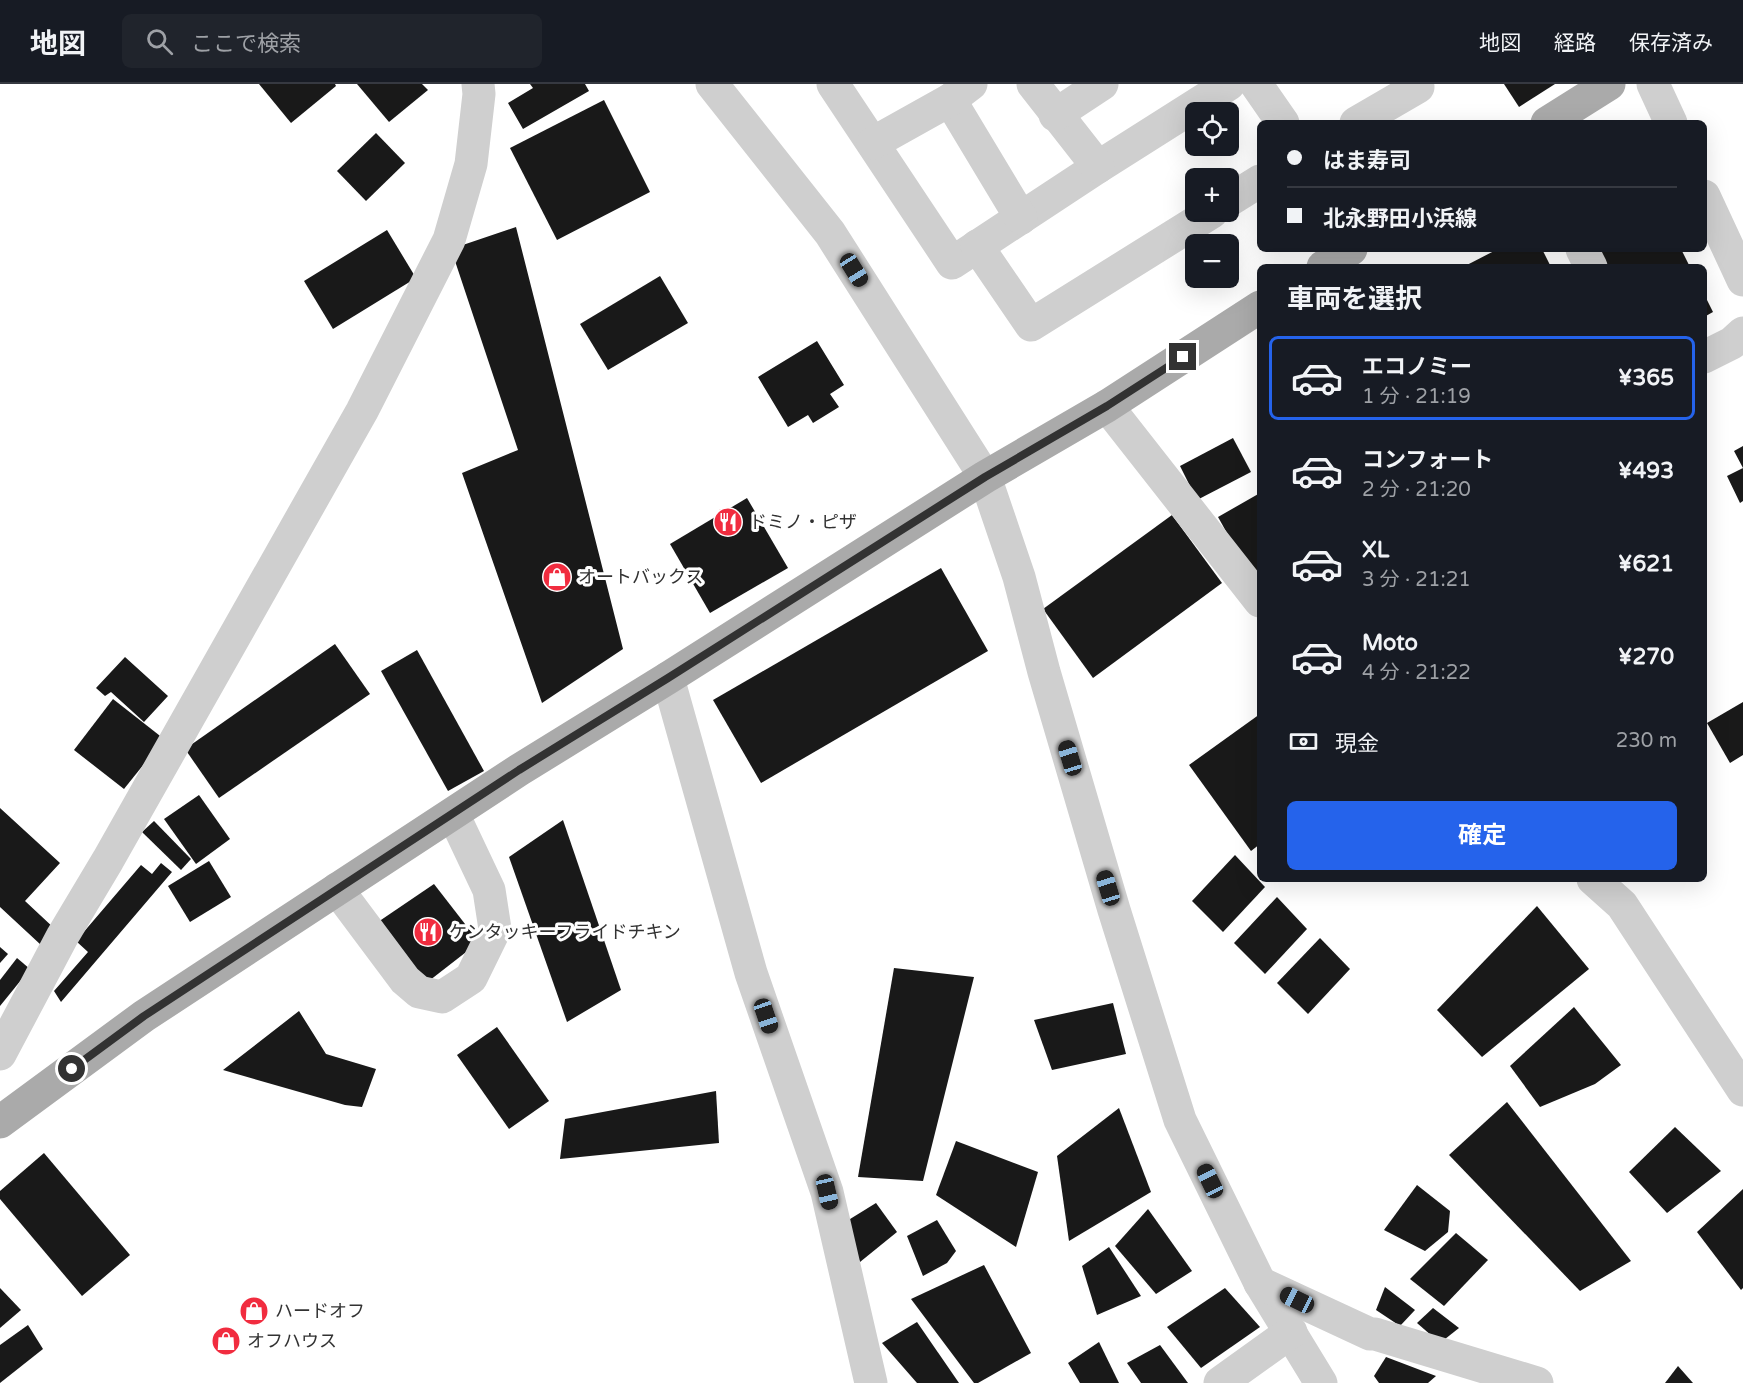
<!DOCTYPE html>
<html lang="ja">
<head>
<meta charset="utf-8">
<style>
	:root { --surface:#171b24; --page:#20242c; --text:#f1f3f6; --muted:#9ea1a6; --line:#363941; --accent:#2563eb }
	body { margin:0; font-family:"Varela Round","Noto Sans JP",sans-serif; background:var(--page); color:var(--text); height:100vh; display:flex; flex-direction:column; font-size:22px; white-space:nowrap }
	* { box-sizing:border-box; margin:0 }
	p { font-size:20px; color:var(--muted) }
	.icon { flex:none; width:33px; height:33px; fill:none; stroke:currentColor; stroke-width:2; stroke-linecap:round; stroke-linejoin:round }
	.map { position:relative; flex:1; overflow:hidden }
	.drawer { position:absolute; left:1257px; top:180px; width:450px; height:618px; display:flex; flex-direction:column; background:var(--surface); border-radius:9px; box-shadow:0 6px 24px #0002 }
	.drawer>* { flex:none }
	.guide { position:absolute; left:1257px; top:36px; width:450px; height:132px; border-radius:9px; box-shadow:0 6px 24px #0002; display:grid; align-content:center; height:132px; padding:0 30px; background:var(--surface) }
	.buttons { position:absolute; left:1185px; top:18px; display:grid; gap:12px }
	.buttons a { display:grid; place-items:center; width:54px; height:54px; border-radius:9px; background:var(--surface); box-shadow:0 6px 24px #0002; font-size:30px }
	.end { position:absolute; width:27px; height:27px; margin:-14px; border:8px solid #323232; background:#fff; box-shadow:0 0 0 3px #fff }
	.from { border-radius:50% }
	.car { position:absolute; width:18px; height:36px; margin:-18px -9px; border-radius:8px; box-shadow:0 0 4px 2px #0007; background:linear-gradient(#222 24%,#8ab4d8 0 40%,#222 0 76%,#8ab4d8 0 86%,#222 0) }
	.guide b { display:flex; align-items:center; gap:21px; height:57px; font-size:22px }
	.guide b+b { border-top:2px solid var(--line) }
	.guide i { width:15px; height:15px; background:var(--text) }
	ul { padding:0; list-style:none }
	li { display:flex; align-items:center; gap:18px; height:84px; margin:0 12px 9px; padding:0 18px; border:3px solid transparent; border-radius:9px }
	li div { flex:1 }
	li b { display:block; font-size:22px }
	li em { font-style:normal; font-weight:700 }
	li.selected { border-color:var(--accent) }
	li>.icon { width:54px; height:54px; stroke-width:1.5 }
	h2 { padding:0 30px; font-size:27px; line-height:72px }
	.pay { display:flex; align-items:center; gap:15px; height:66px; padding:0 30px; font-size:22px }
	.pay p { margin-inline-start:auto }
	.button { display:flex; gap:12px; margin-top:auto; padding:12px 30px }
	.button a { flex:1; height:69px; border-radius:9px; background:var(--accent); color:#fff; font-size:24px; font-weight:700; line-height:69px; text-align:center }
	header { display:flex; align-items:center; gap:36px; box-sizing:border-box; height:84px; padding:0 30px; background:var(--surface); border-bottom:2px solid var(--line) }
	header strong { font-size:28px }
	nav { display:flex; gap:33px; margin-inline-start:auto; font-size:21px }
	.search { width:420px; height:54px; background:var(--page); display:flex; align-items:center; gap:15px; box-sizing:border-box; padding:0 21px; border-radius:9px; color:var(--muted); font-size:22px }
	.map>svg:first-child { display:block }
</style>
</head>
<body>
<header>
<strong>地図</strong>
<div class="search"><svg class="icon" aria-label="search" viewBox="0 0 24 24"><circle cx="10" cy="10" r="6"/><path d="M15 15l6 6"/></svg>ここで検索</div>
<nav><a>地図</a><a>経路</a><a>保存済み</a></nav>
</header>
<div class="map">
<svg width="1743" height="1299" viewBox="0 0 1743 1299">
	<rect width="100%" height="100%" fill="#fff"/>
	<!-- building -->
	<g fill="#191919">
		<polygon points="259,0 335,0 336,2 291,39"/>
		<polygon points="357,0 422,0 428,6 389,38"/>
		<polygon points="530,0 585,0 589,7 523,45 508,19 533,4"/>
		<polygon points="1504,0 1555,0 1519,23"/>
		<polygon points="604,16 650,108 557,156 510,64"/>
		<polygon points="376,49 405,79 366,117 337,87"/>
		<polygon points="516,143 623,565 542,619 462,389 518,366 451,165"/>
		<polygon points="387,146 416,194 333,245 304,197"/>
		<polygon points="1498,165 1542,165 1551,183 1463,183"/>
		<polygon points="1594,165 1681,165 1690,183 1600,183"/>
		<polygon points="660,192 688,239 608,286 580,240"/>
		<polygon points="1704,210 1713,228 1704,233"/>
		<polygon points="817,257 844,301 830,310 839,323 813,339 808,331 788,343 758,293"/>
		<polygon points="1233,354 1251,388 1197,416 1180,382"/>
		<polygon points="1743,362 1743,417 1740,419 1727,392 1743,384 1734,367"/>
		<polygon points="1260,409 1260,486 1251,492 1218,433"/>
		<polygon points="747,414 788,484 710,529 670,460"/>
		<polygon points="1172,431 1222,499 1093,594 1043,525"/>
		<polygon points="941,484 988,567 761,699 713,616"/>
		<polygon points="335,560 370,610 219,714 185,665"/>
		<polygon points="417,566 484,687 448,707 381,587"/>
		<polygon points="125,573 168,612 144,638 111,608 105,612 96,604"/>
		<polygon points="113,615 164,655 124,705 74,666"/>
		<polygon points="1743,618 1743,671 1730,679 1707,639"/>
		<polygon points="1260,630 1260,760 1251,767 1189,681"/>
		<polygon points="199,711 230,755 196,780 164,735"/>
		<polygon points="0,724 60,779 25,817 55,845 41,861 0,823"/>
		<polygon points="563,736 621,906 567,938 509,773"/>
		<polygon points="154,737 191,775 181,786 142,748"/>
		<polygon points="1235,771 1265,803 1223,848 1192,817"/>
		<polygon points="209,777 231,813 190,838 168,802"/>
		<polygon points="161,779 172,788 61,918 54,907 88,868 76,857 141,781 152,790"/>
		<polygon points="434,800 479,858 425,900 378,838"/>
		<polygon points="1277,813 1307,845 1265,890 1234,859"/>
		<polygon points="1537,822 1589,885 1482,973 1437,926"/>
		<polygon points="1320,854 1350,885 1308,930 1277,899"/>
		<polygon points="0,863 8,870 0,879"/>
		<polygon points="17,874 30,885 0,922 0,896"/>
		<polygon points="894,884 974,893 923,1097 858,1093"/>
		<polygon points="1113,919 1126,970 1052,986 1034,936"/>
		<polygon points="1574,923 1621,981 1595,1000 1540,1023 1510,982"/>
		<polygon points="299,927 326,970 376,985 362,1023 345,1021 223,986"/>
		<polygon points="497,943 549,1017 509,1045 457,971"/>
		<polygon points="716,1007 719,1059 560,1075 565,1035"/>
		<polygon points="1507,1018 1631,1177 1580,1207 1449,1071"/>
		<polygon points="1119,1024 1151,1108 1069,1157 1057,1072"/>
		<polygon points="1675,1043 1721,1087 1667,1129 1629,1088"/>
		<polygon points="956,1057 1038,1088 1016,1163 936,1111"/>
		<polygon points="44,1069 130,1171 82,1212 0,1115 0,1107"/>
		<polygon points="1417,1101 1450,1127 1448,1148 1425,1167 1384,1146"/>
		<polygon points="1743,1105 1743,1204 1741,1206 1697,1148"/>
		<polygon points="876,1119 897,1148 860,1178 842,1140"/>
		<polygon points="1148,1125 1192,1187 1156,1210 1115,1162"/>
		<polygon points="937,1136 956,1167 947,1179 923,1192 907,1152"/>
		<polygon points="1456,1149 1488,1176 1444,1222 1410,1195"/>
		<polygon points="1109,1163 1141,1212 1097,1231 1082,1182"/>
		<polygon points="984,1181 1031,1269 978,1299 974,1299 911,1215"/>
		<polygon points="1385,1203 1415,1226 1400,1242 1376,1226"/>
		<polygon points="0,1204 21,1226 0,1244"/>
		<polygon points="1225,1204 1260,1243 1201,1284 1167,1243"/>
		<polygon points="1433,1224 1459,1244 1440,1259 1417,1239"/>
		<polygon points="917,1238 959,1299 917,1299 882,1259"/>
		<polygon points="28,1241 43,1265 0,1299 0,1261"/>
		<polygon points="1099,1258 1119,1299 1080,1299 1068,1279"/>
		<polygon points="1160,1261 1188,1299 1141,1299 1127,1279"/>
		<polygon points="1386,1273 1436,1292 1428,1299 1379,1299 1374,1292"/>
		<polygon points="1678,1282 1693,1299 1665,1299"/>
	</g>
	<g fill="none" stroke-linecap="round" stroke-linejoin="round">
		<!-- minor -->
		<g stroke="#cfcfcf" stroke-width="33">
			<polyline points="712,0 830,149 985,393 1019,493 1044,588 1114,826 1180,1036 1260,1199 1321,1299"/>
			<polyline points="833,0 952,179 1098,83 1229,0"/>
			<polyline points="1033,0 1098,83"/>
			<polyline points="1256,0 1283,39"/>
			<polyline points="1653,0 1671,39"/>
			<polyline points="950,16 1021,134"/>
			<polyline points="1055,31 1102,0"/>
			<polyline points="1356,39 1418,3"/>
			<polyline points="873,59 950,16 971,0"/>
			<polyline points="1704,112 1743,196"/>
			<polyline points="1228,117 1260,97"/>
			<polyline points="977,162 1031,241 1212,128"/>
			<polyline points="1582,165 1591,183"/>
			<polyline points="1704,273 1732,259 1743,249"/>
			<polyline points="1107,322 1260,517"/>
			<polyline points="668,594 751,889 827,1108 871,1299"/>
			<polyline points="1593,795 1622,821 1743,1006"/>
			<polyline points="337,805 405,896 419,908 442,913 471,894 495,845 489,806 453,730"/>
			<polyline points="0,970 62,853 108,776 362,327 449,156 471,80 479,10 478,0"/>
			<polyline points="1260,1199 1370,1250 1375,1250 1537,1299"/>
			<polyline points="1220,1299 1291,1248"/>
		</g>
		<!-- major -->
		<g stroke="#aaa" stroke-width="33">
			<polyline points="1547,39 1609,0"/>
			<polyline points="1323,183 1351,165"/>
			<polyline points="0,1038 144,932 519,686 668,594 985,393 1107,322 1260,223"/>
		</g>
	</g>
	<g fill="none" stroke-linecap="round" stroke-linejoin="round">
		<!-- route -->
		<polyline stroke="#323232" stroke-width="8" points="72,985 144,932 519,686 668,594 985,393 1107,322 1183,273"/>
	</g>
	<!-- icons -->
	<defs>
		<g id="restaurant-disc" transform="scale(1.5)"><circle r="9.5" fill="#f12c3f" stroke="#fff"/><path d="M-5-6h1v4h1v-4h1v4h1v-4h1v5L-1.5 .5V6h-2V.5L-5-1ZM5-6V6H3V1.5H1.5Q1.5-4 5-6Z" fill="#fff"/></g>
		<g id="shop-disc" transform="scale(1.5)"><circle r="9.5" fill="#f12c3f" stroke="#fff"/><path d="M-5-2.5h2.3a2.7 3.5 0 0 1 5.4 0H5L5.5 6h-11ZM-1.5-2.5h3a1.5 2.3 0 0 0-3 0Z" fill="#fff"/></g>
	</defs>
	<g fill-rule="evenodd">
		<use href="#restaurant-disc" x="728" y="438"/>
		<use href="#shop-disc" x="557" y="493"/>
		<use href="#restaurant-disc" x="428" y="848"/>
		<use href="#shop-disc" x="254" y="1227"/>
		<use href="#shop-disc" x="226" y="1257"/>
	</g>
	<g text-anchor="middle" stroke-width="6" stroke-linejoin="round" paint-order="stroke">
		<!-- poi labels -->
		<g font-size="18" fill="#323232" stroke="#fff" text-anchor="start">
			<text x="749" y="444">ドミノ・ピザ</text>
			<text x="578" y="499">オートバックス</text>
			<text x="449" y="854">ケンタッキーフライドチキン</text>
			<text x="275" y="1233">ハードオフ</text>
			<text x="247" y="1263">オフハウス</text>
		</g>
	</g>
</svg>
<div class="buttons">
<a><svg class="icon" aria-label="locate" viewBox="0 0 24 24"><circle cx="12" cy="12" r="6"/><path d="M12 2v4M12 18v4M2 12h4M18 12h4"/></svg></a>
<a>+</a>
<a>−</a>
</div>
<i class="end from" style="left:72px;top:985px"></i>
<i class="end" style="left:1183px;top:273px"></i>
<i class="car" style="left:854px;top:186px;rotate:148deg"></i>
<i class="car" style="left:1070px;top:674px;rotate:343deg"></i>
<i class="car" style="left:1108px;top:804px;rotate:343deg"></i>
<i class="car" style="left:766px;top:932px;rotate:161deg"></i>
<i class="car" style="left:1210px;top:1097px;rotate:334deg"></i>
<i class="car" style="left:827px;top:1108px;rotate:167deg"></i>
<i class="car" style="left:1297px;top:1216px;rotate:296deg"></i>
<div class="guide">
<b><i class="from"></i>はま寿司</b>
<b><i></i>北永野田小浜線</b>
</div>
<section class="drawer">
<h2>車両を選択</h2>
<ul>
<li class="selected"><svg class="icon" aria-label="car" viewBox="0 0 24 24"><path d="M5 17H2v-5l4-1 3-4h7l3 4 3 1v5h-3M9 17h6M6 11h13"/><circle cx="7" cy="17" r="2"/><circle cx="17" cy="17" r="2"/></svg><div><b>エコノミー</b><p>1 分 · 21:19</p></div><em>¥365</em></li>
<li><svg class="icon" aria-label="car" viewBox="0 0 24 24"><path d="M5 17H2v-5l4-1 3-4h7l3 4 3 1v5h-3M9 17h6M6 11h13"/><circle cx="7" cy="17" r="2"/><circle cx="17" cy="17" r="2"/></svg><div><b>コンフォート</b><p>2 分 · 21:20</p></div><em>¥493</em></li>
<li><svg class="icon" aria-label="car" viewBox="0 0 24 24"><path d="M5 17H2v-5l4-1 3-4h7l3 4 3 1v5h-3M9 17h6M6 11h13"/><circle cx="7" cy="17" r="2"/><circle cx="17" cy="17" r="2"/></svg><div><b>XL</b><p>3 分 · 21:21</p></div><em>¥621</em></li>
<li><svg class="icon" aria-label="car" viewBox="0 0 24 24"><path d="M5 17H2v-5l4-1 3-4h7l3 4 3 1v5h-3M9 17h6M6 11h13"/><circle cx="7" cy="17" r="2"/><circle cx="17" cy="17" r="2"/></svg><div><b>Moto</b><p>4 分 · 21:22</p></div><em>¥270</em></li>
</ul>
<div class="pay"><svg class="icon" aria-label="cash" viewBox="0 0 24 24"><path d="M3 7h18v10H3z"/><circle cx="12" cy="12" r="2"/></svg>現金<p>230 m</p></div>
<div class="button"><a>確定</a></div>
</section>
</div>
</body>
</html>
